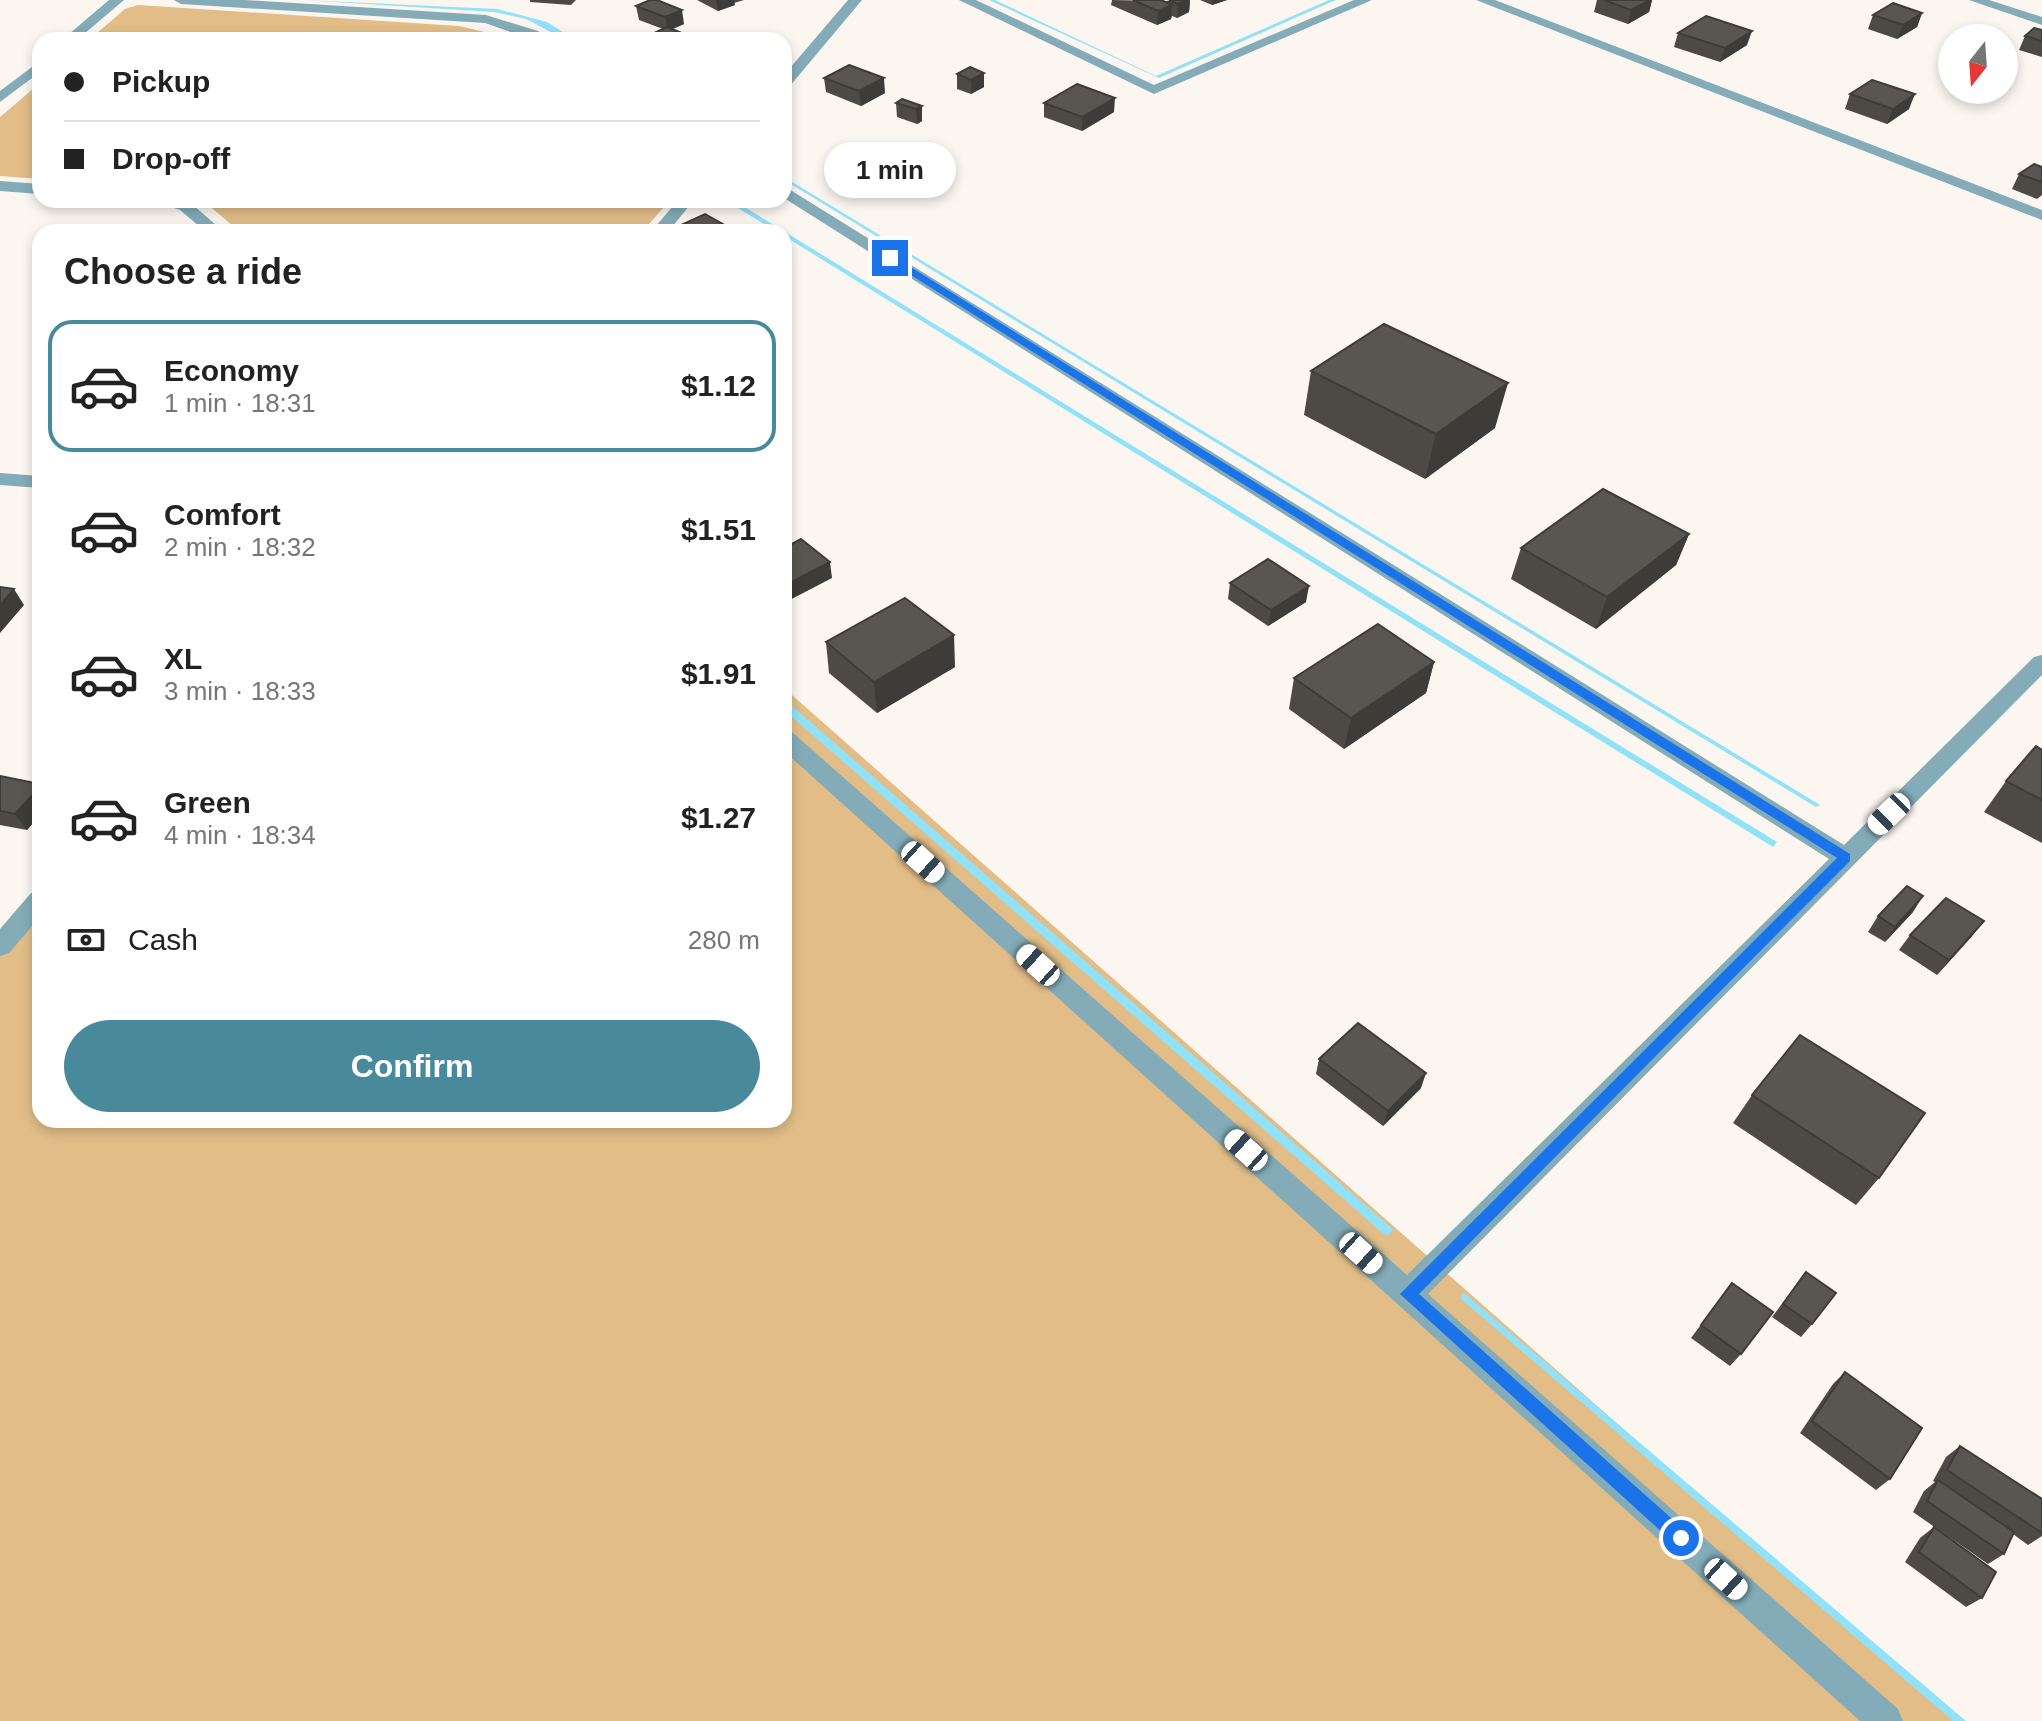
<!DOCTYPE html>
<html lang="en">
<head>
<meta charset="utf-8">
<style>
	:root { --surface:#fff; --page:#f6f6f6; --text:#222; --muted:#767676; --line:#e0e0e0; --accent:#488a9c }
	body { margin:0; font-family:Arial,sans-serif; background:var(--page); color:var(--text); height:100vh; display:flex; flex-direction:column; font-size:30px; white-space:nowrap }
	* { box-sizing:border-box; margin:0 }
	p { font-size:26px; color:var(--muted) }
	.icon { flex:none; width:44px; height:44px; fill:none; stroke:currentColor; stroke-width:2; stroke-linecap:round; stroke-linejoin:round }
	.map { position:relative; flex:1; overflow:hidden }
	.drawer { position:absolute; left:32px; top:224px; width:760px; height:904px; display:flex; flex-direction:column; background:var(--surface); border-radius:24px; box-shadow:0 4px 12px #0003 }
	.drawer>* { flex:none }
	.top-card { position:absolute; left:32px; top:32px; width:760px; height:176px; border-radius:24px; box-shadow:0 4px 12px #0003; display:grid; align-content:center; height:176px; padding:0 32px; background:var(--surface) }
	.needle { width:52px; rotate:197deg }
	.tools { position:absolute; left:1938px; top:24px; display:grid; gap:16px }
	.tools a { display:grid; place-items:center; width:80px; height:80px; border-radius:50%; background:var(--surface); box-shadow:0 4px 12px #0003; font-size:40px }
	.end { position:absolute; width:36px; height:36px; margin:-18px; border:10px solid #1a73e8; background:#fff; box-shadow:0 0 0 4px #fff }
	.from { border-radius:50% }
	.bubble { position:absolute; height:56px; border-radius:28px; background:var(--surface); box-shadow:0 4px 12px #0003; font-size:26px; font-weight:800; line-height:56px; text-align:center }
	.car { position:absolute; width:24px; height:48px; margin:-24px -12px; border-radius:10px; box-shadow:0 0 6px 2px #0007; background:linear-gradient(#fff 24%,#345 0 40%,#fff 0 76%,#345 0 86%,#fff 0) }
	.top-card b { display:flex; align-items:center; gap:28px; height:76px; font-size:30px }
	.top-card b+b { border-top:2px solid var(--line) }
	.top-card i { width:20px; height:20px; background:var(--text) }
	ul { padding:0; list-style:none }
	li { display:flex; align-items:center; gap:24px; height:132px; margin:0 16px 12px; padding:0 16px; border:4px solid transparent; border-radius:24px }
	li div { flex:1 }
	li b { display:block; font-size:30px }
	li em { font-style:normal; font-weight:800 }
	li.on { border-color:var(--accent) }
	li>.icon { width:72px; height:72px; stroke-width:1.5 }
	h2 { padding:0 32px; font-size:36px; line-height:96px }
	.pay { display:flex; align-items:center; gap:20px; height:88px; padding:0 32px; font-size:30px }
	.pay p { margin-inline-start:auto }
	.button { display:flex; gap:16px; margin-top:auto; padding:16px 32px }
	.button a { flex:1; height:92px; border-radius:48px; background:var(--accent); color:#fff; font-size:32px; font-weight:800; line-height:92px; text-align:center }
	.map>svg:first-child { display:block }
</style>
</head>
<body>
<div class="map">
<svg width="2042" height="1721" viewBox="0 0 2042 1721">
	<rect width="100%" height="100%" fill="#fbf6f0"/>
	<!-- green -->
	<g fill="#e2bd88">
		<polygon points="138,5 459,26 518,40 89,40 125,9"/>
		<polygon points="40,83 40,179 0,176 0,117"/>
		<polygon points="196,200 670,200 642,232 240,232 206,203"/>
		<polygon points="784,688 1954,1721 0,1721 0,934 40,915 40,1120 784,1120"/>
	</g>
	<!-- water -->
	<g fill="#91e2f9">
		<polygon points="301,0 497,9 547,22 575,40 566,40 526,19 494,12"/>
		<polygon points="989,0 995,0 1156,76 1329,0 1336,0 1159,78"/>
		<polygon points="784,177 1820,805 1816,807 784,180"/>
		<polygon points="725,200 733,200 1777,842 1773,847 784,236 784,232 777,232"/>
		<polygon points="784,699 1394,1230 1386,1236 784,710"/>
		<polygon points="1463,1292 1966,1721 1953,1721 1460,1298"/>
	</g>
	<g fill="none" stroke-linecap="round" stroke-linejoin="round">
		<!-- street -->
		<g fill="#83acb8" fill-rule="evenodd">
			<polygon points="109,0 124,0 77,40 62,40"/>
			<polygon points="174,0 244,0 486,15 538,31 550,40 533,40 485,23 181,4"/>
			<polygon points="848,0 862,0 789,87 784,88 784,75"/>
			<polygon points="959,0 976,0 1154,85 1354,0 1372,0 1154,94"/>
			<polygon points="1476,0 1495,0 2042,210 2042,220"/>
			<polygon points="1969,0 1989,0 2042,17 2042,25"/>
			<polygon points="40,61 40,72 0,102 0,91"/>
			<polygon points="0,181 40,184 40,194 0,191"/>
			<polygon points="784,186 1844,845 2034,657 2042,655 2042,675 1428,1294 1898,1709 1903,1721 1860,1721 784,751 784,730 792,732 1407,1275 1829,859 784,198"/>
			<polygon points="151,200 192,204 224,232 206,232 180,210"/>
			<polygon points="678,200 694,200 668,232 651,232"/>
			<polygon points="0,473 40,476 40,488 0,485"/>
			<polygon points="40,890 40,917 9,953 0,956 0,929 31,893"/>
		</g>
	</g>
	<!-- wall -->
	<g fill="#4d4945">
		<polygon points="530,0 576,0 571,5 530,2"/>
		<polygon points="697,0 744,0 734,3 735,5 718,11"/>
		<polygon points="1112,0 1163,1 1190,0 1189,12 1177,18 1172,16 1171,19 1157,25 1111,5"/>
		<polygon points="1200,0 1227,0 1212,5"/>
		<polygon points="1597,0 1652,0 1649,12 1628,24 1594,12"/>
		<polygon points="636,6 684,24 672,29 690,40 640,40 653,40 652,34 663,29 639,20"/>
		<polygon points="1922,13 1917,27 1897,39 1868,29 1873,15"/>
		<polygon points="2042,30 2042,57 2019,50 2025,36"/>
		<polygon points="1678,33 1747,45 1720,62 1674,47"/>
		<polygon points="970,67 984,87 971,94 957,89 957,74"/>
		<polygon points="824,78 885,93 861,106 826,92"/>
		<polygon points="1850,94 1909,109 1887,124 1845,109"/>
		<polygon points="896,103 922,106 922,121 917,124 897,117"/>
		<polygon points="1044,103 1114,112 1082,131 1044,117"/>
		<polygon points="2042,167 2042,195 2037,199 2012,189 2019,174"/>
		<polygon points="1311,371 1495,428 1425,479 1304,415"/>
		<polygon points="1689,534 1676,565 1596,629 1511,579 1521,548"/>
		<polygon points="1230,583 1306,602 1268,626 1228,599"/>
		<polygon points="826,642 955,667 877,713 829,673"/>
		<polygon points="1434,662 1426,693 1344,749 1289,709 1294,678"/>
		<polygon points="2042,750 2042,843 1984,812 2006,781"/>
		<polygon points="0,776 40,787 40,815 27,830 0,825"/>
		<polygon points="1913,912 1885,942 1868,932 1878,916"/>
		<polygon points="1910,935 1972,936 1937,975 1899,950"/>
		<polygon points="1319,1059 1421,1088 1383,1126 1316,1074"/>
		<polygon points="1752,1095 1879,1178 1856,1205 1733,1123"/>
		<polygon points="1806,1272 1812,1324 1801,1337 1772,1317"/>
		<polygon points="1732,1283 1741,1354 1730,1366 1691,1338"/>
		<polygon points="1845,1372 1890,1479 1876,1490 1800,1433 1833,1384"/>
		<polygon points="1960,1446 2042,1499 2042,1536 2028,1545 2013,1534 2004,1554 1988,1564 1913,1512 1924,1491 1935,1482 1933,1481 1946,1457"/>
		<polygon points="1934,1527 1982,1598 1966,1607 1905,1562 1920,1538"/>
	</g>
	<!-- shaded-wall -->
	<g fill="#3e3c38">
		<polygon points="716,0 734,0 735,5 718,11"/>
		<polygon points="1186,0 1190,0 1189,12 1177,18 1178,4"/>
		<polygon points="1212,0 1227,0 1212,5"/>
		<polygon points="1650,0 1652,0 1649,12 1628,24 1631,10"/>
		<polygon points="1172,5 1171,19 1157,25 1158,11"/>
		<polygon points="682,10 684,24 668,31 665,17"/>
		<polygon points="1922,13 1917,27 1897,39 1903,25"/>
		<polygon points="1752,31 1747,45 1720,62 1725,48"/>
		<polygon points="984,73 984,87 971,94 971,80"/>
		<polygon points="884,78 885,93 861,106 859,91"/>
		<polygon points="1915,94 1909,109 1887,124 1893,109"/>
		<polygon points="1115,98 1114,112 1082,131 1082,117"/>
		<polygon points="922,106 922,121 917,124 916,109"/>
		<polygon points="1508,383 1495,428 1425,479 1436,434"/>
		<polygon points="1689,534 1676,565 1596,629 1607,597"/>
		<polygon points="830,562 832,578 784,603 784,586"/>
		<polygon points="1309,586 1306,602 1268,626 1271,610"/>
		<polygon points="14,589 24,605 0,633 0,605"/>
		<polygon points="954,635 955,667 877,713 874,682"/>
		<polygon points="1434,662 1426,693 1344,749 1351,718"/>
		<polygon points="40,787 40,815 27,830 15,814"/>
		<polygon points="1923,896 1913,912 1885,942 1895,927"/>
		<polygon points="1984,921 1972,936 1937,975 1949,960"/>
		<polygon points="1426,1073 1421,1088 1383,1126 1388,1111"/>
	</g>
	<!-- building -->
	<g fill="#595550" stroke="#3e3c38" stroke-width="2">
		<polygon points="650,0 657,0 682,10 665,17 636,6"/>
		<polygon points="1133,0 1161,0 1172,5 1158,11"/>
		<polygon points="1169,0 1186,0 1178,4"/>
		<polygon points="1604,0 1650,0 1631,10"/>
		<polygon points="1893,3 1922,13 1903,25 1873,15"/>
		<polygon points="1706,16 1752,31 1725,48 1678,33"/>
		<polygon points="667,27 689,36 680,40 667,40 652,34"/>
		<polygon points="2034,28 2042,30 2042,41 2025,36"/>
		<polygon points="646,37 654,40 640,40"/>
		<polygon points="849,65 884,78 859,91 824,78"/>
		<polygon points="970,67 984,73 971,80 957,74"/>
		<polygon points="1872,80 1915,94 1893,109 1850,94"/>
		<polygon points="1077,84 1115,98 1082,117 1044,103"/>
		<polygon points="902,99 922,106 916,109 896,103"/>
		<polygon points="2034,164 2042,167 2042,182 2019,174"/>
		<polygon points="705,214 737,232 670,232 668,231"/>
		<polygon points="1384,324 1508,383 1436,434 1311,371"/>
		<polygon points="1603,489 1689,534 1607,597 1521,548"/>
		<polygon points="801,539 830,562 784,586 784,548"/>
		<polygon points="1268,559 1309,586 1271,610 1230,583"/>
		<polygon points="0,587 14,589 0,605"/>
		<polygon points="905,598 954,635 874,682 826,642"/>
		<polygon points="1378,624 1434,662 1351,718 1294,678"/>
		<polygon points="2036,746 2042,750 2042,800 2006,781"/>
		<polygon points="0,776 40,784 40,787 15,814 0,811"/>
		<polygon points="1907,886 1923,896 1895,927 1878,916"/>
		<polygon points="1946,898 1984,921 1949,960 1910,935"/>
		<polygon points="1358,1023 1426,1073 1388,1111 1319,1059"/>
		<polygon points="1800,1035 1925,1113 1879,1178 1752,1095"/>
		<polygon points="1806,1272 1836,1293 1812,1324 1783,1304"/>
		<polygon points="1732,1283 1773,1312 1741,1354 1701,1325"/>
		<polygon points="1845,1372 1922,1428 1890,1479 1812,1421"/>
		<polygon points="1960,1446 2042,1499 2042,1533 1947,1470"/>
		<polygon points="1938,1480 2014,1532 2004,1554 1927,1501"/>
		<polygon points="1934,1527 1996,1572 1982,1598 1919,1552"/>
	</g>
	<!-- route -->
	<polygon fill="#1a73e8" points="887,256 893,256 1850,854 1850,861 1419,1294 1687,1532 1690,1538 1687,1544 1681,1547 1675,1544 1400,1294 1837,858 887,260"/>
</svg>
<div class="tools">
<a><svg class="needle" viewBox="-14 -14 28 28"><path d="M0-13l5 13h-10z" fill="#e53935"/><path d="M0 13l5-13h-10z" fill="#767676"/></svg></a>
</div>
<i class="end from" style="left:1681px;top:1538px"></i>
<i class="end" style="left:890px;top:258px"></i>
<div class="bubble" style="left:824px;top:142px;width:132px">1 min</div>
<i class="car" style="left:1889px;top:814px;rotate:226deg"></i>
<i class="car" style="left:923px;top:862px;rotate:132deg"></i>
<i class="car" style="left:1038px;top:965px;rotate:312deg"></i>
<i class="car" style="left:1246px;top:1150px;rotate:312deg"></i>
<i class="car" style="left:1361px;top:1253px;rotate:132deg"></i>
<i class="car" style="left:1726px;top:1579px;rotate:132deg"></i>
<div class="top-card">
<b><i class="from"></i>Pickup</b>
<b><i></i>Drop-off</b>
</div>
<section class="drawer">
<h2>Choose a ride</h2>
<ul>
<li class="on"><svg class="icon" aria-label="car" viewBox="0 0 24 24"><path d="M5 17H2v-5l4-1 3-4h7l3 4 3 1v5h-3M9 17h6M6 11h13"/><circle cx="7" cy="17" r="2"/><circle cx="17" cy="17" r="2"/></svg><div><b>Economy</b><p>1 min · 18:31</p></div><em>$1.12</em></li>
<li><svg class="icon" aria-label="car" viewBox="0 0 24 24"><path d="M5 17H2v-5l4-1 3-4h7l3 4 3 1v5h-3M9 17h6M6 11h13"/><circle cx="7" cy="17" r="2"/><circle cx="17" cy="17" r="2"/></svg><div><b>Comfort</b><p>2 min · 18:32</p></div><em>$1.51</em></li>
<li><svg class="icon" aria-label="car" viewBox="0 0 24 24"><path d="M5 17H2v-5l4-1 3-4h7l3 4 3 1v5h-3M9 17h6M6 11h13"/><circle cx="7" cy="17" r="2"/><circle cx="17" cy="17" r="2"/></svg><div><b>XL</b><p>3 min · 18:33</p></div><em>$1.91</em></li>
<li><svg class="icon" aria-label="car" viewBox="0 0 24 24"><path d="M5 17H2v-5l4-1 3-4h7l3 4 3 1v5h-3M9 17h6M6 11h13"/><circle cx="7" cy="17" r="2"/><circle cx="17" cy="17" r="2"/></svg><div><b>Green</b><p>4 min · 18:34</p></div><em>$1.27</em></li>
</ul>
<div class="pay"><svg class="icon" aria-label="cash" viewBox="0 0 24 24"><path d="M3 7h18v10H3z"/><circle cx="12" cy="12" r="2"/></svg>Cash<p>280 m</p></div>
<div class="button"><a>Confirm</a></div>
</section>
</div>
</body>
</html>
